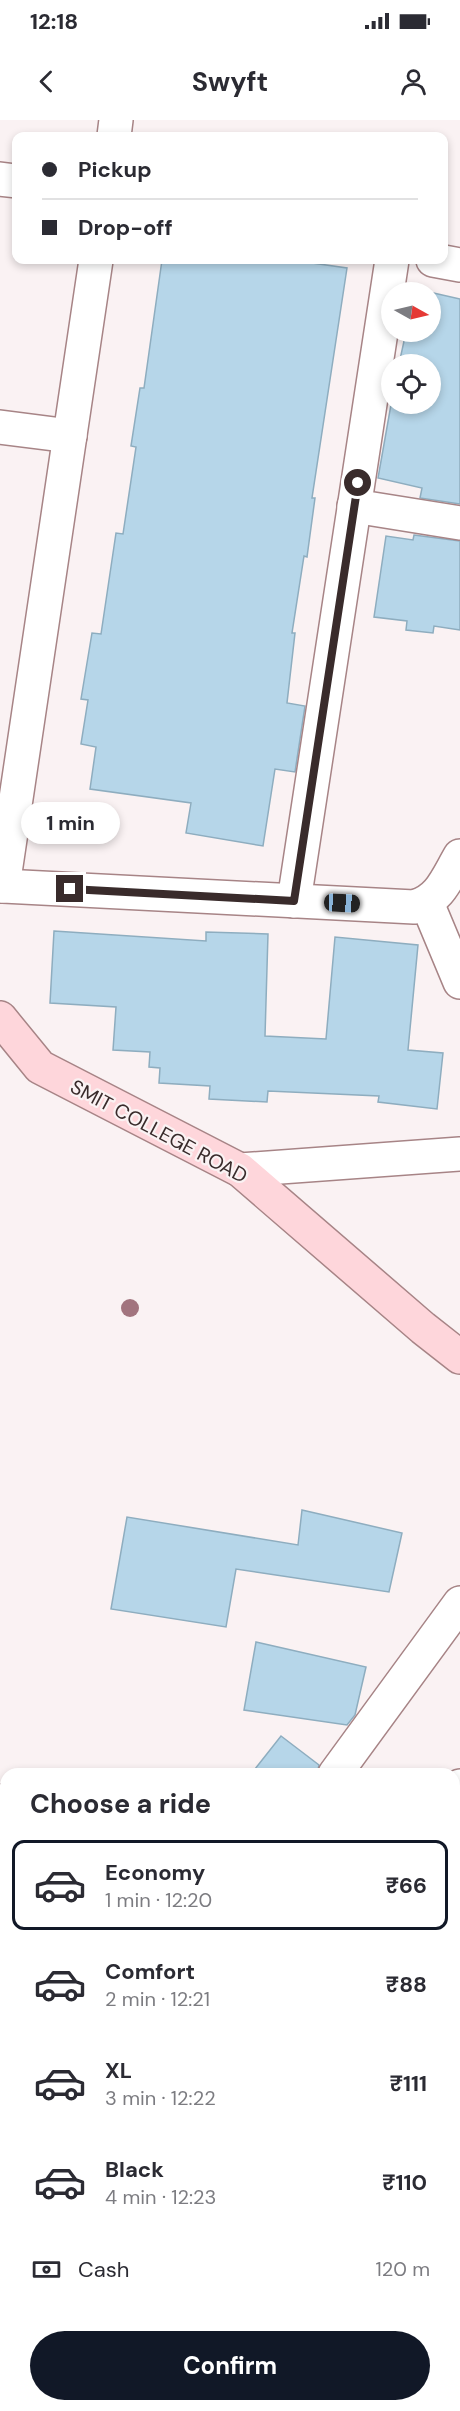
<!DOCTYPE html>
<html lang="en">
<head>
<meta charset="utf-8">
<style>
	:root { --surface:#fff; --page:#f7f7f7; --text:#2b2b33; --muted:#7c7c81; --line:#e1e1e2; --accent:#111827 }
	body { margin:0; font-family:"DM Sans",sans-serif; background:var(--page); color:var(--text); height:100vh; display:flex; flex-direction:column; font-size:22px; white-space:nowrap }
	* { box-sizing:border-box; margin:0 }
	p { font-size:20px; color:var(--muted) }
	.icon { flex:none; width:33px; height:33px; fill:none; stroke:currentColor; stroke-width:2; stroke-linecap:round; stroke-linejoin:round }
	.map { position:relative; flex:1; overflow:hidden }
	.details { position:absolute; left:0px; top:1648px; width:460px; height:644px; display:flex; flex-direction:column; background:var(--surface); border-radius:18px 18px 0 0; box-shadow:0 3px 9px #0003 }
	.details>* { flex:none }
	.hud { position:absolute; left:12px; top:12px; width:436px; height:132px; border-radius:12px; box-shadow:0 3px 9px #0003; display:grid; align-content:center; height:132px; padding:0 30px; background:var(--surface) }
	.needle { width:39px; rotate:98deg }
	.buttons { position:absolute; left:381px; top:162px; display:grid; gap:12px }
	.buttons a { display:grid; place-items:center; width:60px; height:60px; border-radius:50%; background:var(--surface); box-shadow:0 3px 9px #0003; font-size:30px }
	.end { position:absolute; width:27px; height:27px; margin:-14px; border:8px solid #392b2b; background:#fff; box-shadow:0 0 0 3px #fff }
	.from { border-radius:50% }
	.bubble { position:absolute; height:42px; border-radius:21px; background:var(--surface); box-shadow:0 3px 9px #0003; font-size:20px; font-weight:700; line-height:42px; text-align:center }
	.car { position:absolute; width:18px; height:36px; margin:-18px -9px; border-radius:8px; box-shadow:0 0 4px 2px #0007; background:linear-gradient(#222 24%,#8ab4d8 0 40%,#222 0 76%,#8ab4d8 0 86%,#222 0) }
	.hud b { display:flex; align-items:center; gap:21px; height:57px; font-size:22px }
	.hud b+b { border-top:2px solid var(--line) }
	.hud i { width:15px; height:15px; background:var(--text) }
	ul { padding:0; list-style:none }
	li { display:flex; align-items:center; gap:18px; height:90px; margin:0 12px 9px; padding:0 18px; border:3px solid transparent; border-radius:12px }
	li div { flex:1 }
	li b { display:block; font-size:22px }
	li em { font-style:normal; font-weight:700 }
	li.current { border-color:var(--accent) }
	li>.icon { width:54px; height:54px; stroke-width:1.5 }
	h2 { padding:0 30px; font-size:27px; line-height:72px }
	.pay { display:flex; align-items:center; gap:15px; height:66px; padding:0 30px; font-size:22px }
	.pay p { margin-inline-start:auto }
	.cta { display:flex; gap:12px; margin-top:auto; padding:12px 30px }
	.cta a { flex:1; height:69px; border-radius:36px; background:var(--accent); color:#fff; font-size:24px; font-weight:700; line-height:69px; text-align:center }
	.status { display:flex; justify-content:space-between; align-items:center; height:42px; padding:0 30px; background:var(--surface); direction:ltr }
	.status svg { height:16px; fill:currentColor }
	header { display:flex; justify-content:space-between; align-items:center; height:78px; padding:0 30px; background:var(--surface); font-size:27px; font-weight:700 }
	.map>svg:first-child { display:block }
</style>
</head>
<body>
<div class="status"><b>12:18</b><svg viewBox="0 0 49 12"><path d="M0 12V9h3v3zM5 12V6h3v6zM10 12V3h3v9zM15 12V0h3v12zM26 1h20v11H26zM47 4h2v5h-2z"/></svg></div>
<header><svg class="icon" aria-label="back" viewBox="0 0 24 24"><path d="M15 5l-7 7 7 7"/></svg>Swyft<svg class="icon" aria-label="person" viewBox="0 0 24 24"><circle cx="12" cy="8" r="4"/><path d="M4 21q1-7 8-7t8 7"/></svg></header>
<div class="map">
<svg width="460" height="2291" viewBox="0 0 460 2291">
	<rect width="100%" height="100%" fill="#faf2f3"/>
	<!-- building -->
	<g fill="#b6d6e9" stroke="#8eadbf" stroke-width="1.5">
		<polygon points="162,140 291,140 347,148 312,378 315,378 307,437 304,436 292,513 295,513 287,583 305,586 295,652 275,649 263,726 186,713 191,683 90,669 96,627 81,624 88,580 81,579 92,513 101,514 116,413 123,414 136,327 131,326 140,268 144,268"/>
		<polygon points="416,169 460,179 460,384 420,378 422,368 378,358 392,279 392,284 430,284 430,244 399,244 406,212 430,212 430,172 415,172"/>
		<polygon points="414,415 460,421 460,510 434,506 433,513 406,510 407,501 374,497 386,416 413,420"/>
		<polygon points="54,811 206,821 206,812 268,814 265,916 326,919 335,817 418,825 408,930 443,933 437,989 378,982 379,976 268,971 267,982 209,979 210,966 159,963 160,948 149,947 150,932 113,930 116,887 50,883"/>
		<polygon points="302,1390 402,1413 389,1472 236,1449 226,1507 111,1489 127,1397 298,1425"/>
		<polygon points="256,1522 366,1547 355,1595 347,1605 244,1590"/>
		<polygon points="281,1616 319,1645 317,1654 251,1654"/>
	</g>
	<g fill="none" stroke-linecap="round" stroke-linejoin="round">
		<!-- minor casing -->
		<g stroke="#a78486" stroke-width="36">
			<g id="minor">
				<polyline points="114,16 116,0"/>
				<polyline points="0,59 16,61"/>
				<polyline points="433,140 460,145"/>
				<polyline points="0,307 70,316"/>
				<polyline points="354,386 460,403"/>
				<polyline points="0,766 3,766 96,140"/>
				<path d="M 3,766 L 414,787 C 440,780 447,758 460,736"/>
				<polyline points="294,781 392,140"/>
				<polyline points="427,783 460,862"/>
				<polyline points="240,1050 460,1034"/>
				<polyline points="335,1654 460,1483"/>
				<polyline points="454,1674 460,1666"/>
				<polyline points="0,1681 6,1682"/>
				<polyline points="0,2095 6,2095"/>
				<polyline points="159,2291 162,2286"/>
			</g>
		</g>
		<!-- tertiary casing -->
		<g stroke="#a78486" stroke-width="36">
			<g id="tertiary">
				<polyline points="454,1984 460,1975"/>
				<polyline points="253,2291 256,2286"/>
			</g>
		</g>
		<!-- secondary casing -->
		<g stroke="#a78486" stroke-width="36">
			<polyline id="secondary" points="0,898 40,947 240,1050 423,1208 460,1237"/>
		</g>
		<!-- minor -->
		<use href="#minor" stroke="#fff" stroke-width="33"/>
		<!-- tertiary -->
		<use href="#tertiary" stroke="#fff" stroke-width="33"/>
		<!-- secondary -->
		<use href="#secondary" stroke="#fed6db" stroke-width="33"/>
		<!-- rail casing -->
		<g stroke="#9b9091" stroke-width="7">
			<g id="rail">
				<polyline points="454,2190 460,2181"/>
				<polyline points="454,2243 460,2234"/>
				<polyline points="391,2291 394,2286"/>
				<polyline points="423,2291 427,2286"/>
			</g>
		</g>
		<!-- rail -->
		<use href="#rail" stroke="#faf2f3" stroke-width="4.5" stroke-dasharray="14" stroke-linecap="butt"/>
	</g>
	<!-- trees -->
	<circle fill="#a2747e" cx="130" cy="1188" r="9"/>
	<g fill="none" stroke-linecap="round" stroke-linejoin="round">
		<!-- route -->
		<polyline stroke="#392b2b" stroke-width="8" points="70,769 294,781 358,363"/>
	</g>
	<g text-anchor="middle" stroke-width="4.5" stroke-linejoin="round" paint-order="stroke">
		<!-- street labels -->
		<g font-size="20" fill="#392b2b" stroke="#faf2f3">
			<text transform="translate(159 1011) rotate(28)" y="7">SMIT COLLEGE ROAD</text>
		</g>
	</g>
</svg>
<div class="buttons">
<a><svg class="needle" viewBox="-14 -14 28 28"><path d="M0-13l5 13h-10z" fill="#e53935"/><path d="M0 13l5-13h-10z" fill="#7c7c81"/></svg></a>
<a><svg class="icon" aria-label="locate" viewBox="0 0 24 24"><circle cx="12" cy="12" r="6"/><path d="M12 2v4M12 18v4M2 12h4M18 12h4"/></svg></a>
</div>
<i class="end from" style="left:358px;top:363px"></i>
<i class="end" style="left:70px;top:769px"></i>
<div class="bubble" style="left:21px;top:682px;width:99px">1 min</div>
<i class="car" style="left:342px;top:783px;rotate:93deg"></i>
<div class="hud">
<b><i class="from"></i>Pickup</b>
<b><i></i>Drop-off</b>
</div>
<section class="details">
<h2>Choose a ride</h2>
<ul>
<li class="current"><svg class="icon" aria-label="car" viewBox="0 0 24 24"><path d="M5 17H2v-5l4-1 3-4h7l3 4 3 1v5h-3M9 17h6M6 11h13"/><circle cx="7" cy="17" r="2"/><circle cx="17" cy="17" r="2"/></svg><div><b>Economy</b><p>1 min · 12:20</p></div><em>₹66</em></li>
<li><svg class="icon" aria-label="car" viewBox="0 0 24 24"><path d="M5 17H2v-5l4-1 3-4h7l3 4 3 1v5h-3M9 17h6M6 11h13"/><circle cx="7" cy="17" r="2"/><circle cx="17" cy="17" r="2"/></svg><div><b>Comfort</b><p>2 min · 12:21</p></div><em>₹88</em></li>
<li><svg class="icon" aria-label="car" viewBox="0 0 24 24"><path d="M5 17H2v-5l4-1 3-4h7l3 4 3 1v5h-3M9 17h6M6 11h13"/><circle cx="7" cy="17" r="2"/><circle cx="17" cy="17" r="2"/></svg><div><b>XL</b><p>3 min · 12:22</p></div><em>₹111</em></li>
<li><svg class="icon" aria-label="car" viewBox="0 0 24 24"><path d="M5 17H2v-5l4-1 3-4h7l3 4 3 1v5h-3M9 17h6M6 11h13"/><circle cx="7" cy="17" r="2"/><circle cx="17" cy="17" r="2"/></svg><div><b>Black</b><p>4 min · 12:23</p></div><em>₹110</em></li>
</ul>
<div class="pay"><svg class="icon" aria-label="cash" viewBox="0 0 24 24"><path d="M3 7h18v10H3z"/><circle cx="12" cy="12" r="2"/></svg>Cash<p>120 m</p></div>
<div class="cta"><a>Confirm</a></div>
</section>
</div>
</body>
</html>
